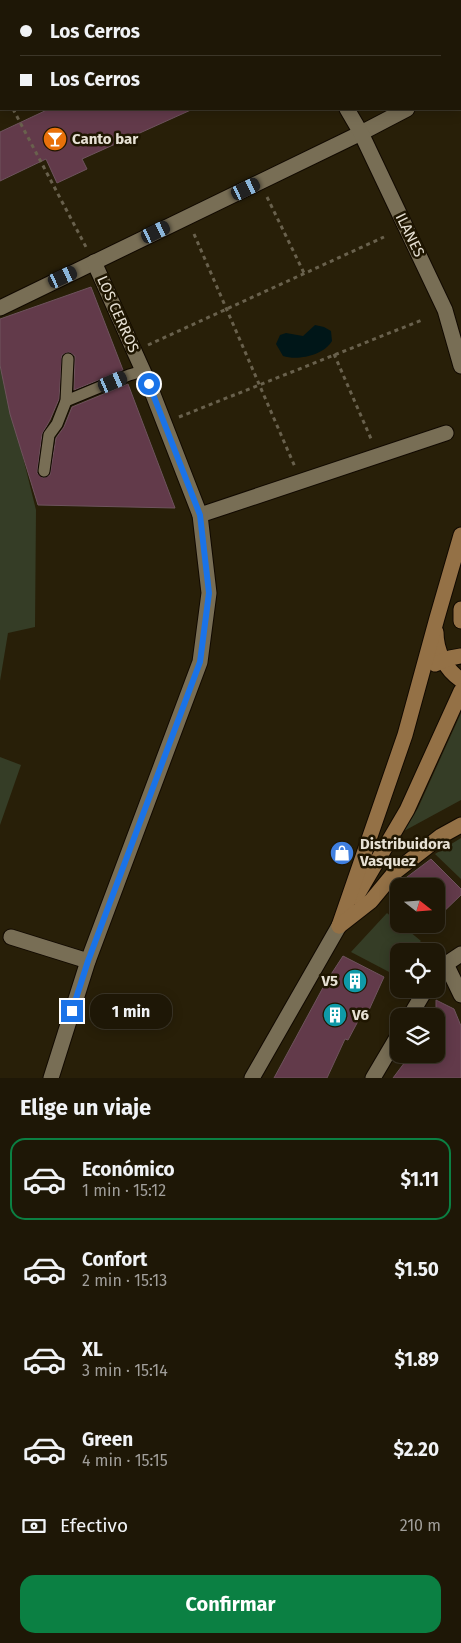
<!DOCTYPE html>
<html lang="es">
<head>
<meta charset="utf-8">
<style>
	:root { --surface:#1e1706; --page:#262010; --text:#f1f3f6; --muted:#a19f9b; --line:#3c3628; --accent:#0b8043 }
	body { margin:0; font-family:"Fira Sans",sans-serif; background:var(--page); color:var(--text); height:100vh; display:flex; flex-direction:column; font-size:19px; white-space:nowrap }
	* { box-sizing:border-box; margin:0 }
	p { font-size:16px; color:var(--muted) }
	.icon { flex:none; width:28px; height:28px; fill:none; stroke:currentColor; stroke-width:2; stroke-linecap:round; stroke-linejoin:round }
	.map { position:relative; height:1078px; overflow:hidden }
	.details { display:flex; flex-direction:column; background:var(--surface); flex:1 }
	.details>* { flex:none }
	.guide { position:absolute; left:0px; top:0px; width:461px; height:110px; box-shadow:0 2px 12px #0003,0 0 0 1px var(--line); display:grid; align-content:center; height:110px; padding:0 20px; background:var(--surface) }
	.needle { width:32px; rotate:107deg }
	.tools { position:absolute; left:390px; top:878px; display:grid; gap:10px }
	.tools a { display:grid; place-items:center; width:55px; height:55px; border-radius:10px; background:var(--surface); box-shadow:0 2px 12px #0003,0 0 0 1px var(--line); font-size:25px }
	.end { position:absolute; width:22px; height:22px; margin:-11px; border:6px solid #1a73e8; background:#fff; box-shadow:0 0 0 2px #fff }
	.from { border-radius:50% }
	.bubble { position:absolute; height:35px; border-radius:15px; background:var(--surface); box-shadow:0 2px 12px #0003,0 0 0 1px var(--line); font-size:16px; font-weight:700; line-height:35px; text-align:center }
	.car { position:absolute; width:15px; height:30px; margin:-15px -8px; border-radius:6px; box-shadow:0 0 4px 1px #0007; background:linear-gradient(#222 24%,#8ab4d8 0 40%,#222 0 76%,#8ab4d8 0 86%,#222 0) }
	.guide b { display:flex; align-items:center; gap:18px; height:48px; font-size:19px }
	.guide b+b { border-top:1px solid var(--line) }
	.guide i { width:12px; height:12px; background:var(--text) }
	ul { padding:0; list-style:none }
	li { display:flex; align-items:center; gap:15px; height:82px; margin:0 10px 8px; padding:0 10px; border:2px solid transparent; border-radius:15px }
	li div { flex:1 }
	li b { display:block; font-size:19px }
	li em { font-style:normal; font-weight:700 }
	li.active { border-color:var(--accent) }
	li>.icon { width:45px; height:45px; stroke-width:1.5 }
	h2 { padding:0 20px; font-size:22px; line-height:60px }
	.pay { display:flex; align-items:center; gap:12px; height:55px; padding:0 20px; font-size:19px }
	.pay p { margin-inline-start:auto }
	.action { display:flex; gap:10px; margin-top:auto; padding:10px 20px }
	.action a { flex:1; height:58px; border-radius:15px; background:var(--accent); color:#fff; font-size:20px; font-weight:700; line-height:58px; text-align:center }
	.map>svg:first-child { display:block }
</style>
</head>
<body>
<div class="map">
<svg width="461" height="1078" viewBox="0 0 461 1078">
	<rect width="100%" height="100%" fill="#281f08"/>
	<!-- green -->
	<g fill="#353d26">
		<polygon points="0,364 36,510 35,627 8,633 0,681"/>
		<polygon points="461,713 461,800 404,831 418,808"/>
		<polygon points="0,757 21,765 0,825"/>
		<polygon points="461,838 461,879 435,854"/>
		<polygon points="387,913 421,941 411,951 399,951 399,965 391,973 351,952"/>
	</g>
	<!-- water -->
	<path fill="#001618" d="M 315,325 L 324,327 L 331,331 L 332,341 C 324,355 298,361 283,356 L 276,344 L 280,335 L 286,333 L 303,336 Z"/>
	<!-- building -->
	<g fill="#623a4a" stroke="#6e535d">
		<polygon points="49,109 193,109 82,159 87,169 57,183 46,159 0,181 0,132"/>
		<polygon points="91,287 123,370 74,390 75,356 69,352 62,355 59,399 50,420 42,434 37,473 43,478 50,475 56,438 64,427 72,407 128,384 175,508 38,505 10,414 0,365 0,319"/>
		<polygon points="431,859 461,889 461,895 436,919 436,886 395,886"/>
		<polygon points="343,956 384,977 369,1010 365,1008 348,1040 345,1039 327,1078 274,1078 326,982"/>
		<polygon points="436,1000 454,1009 461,1026 461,1078 393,1078 405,1062 401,1054 436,1054"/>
	</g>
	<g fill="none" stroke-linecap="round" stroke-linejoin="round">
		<!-- service casing -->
		<g stroke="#110900" stroke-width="13">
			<g id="service">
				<polyline points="66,401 129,375 143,371"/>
				<polyline points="44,471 49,435 57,424 66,401 68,359"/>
			</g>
		</g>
		<!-- pedestrian casing -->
		<g stroke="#110900" stroke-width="17">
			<polyline id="pedestrian" points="200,515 446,433"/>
		</g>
		<!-- minor casing -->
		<g stroke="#110900" stroke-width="17">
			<g id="minor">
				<polyline points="460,81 461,80"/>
				<polyline points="0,308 361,133 407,109"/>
				<polyline points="11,937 88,961"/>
				<polyline points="446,964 461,995"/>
				<polyline points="436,976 446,964 461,954"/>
				<polyline points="410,1016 426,989"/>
				<polyline points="51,1078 88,961 200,662 209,593 200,515 149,384 94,262"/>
				<polyline points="373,1078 399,1034"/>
			</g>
		</g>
		<!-- tertiary casing -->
		<g stroke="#110900" stroke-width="17">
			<g id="tertiary">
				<polyline points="286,0 287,1"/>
				<polyline points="347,109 361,133 445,310 461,366"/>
				<polyline points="252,1078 339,926"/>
			</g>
		</g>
		<!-- secondary casing -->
		<g stroke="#110900" stroke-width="17">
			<g id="secondary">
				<polyline points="102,1 105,0"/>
				<polyline points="195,1 197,0"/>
				<polyline points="0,52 1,51"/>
				<polyline points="0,82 1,85"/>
				<polyline points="0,98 1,97"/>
				<polyline points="461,609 461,621"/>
				<path d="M 436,632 C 436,651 445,669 461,680"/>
				<polyline points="435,664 450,658 461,656"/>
				<polyline points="356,897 407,810 461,691"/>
				<polyline points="339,926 405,735 437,618 461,535"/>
				<polyline points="339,926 371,901 395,872 441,836 461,825"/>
			</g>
		</g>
		<!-- path -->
		<g stroke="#69614d" stroke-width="3" stroke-dasharray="4 4" stroke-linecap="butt">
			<polyline points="13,109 86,247"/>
			<polyline points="267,197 304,273"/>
			<polyline points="194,234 295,467"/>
			<polyline points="148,345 384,237"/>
			<polyline points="334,354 372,441"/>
			<polyline points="179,417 422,320"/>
		</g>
		<!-- service -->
		<use href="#service" stroke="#786e55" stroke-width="11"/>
		<!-- pedestrian -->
		<use href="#pedestrian" stroke="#786e55" stroke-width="15"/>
		<!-- minor -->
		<use href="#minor" stroke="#786e55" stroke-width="15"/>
		<!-- tertiary -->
		<use href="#tertiary" stroke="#786e55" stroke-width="15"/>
		<!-- secondary -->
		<use href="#secondary" stroke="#947146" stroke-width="15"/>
	</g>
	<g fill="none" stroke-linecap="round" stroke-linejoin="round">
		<!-- route -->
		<polyline stroke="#1a73e8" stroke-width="6" points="72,1011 88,961 200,662 209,593 200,515 149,384"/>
	</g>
	<!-- icons -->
	<defs>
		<g id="bar-disc" transform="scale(1.25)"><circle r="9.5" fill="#e8710a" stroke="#1f1601"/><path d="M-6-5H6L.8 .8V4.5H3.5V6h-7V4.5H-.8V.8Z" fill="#fff"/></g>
		<g id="shop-disc" transform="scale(1.25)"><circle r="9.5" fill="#3f7fe0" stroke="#1f1601"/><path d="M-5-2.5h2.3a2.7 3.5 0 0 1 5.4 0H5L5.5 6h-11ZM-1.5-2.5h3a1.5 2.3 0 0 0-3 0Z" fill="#fff"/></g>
		<g id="building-disc" transform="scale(1.25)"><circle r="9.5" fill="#0f9aa8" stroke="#1f1601"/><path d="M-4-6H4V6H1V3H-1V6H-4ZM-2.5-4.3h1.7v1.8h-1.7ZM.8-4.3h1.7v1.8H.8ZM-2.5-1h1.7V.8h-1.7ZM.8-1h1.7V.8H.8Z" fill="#fff"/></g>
	</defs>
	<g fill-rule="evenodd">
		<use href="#bar-disc" x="55" y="139"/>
		<use href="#shop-disc" x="342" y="853"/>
		<use href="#building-disc" x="355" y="981"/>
		<use href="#building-disc" x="335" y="1015"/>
	</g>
	<g text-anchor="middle" stroke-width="5" stroke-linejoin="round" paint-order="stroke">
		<!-- poi labels -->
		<g font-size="15" font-weight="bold" fill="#e7e1d4" stroke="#1f1601" text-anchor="start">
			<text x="72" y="144">Canto bar</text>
			<text x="360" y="849">Distribuidora<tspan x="360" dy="17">Vasquez</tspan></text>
			<text x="338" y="986" text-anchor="end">V5</text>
			<text x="352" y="1020">V6</text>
		</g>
		<!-- street labels -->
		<g font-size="15" fill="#e7e1d4" stroke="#1f1601">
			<text transform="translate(410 235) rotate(64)" y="5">ILANES</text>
			<text transform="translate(118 314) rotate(66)" y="5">LOS CERROS</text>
		</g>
	</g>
</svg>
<div class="tools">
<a><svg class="needle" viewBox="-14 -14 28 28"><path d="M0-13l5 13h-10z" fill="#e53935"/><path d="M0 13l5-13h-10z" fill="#a19f9b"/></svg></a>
<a><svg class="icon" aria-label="locate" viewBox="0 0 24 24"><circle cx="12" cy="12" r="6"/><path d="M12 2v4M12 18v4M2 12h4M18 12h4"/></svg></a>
<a><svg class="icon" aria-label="layers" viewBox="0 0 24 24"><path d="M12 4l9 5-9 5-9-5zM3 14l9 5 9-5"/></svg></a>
</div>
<i class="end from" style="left:149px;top:384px"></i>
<i class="end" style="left:72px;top:1011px"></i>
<div class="bubble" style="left:90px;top:994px;width:82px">1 min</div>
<i class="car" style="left:246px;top:189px;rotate:64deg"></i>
<i class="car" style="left:156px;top:232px;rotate:64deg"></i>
<i class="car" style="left:63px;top:277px;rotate:65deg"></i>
<i class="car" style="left:113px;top:382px;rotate:67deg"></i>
<div class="guide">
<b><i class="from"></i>Los Cerros</b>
<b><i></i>Los Cerros</b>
</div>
</div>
<section class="details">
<h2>Elige un viaje</h2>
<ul>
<li class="active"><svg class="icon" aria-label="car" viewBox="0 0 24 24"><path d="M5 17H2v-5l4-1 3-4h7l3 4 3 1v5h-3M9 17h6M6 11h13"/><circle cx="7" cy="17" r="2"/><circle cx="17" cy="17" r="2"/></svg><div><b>Económico</b><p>1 min · 15:12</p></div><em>$1.11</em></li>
<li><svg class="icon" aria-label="car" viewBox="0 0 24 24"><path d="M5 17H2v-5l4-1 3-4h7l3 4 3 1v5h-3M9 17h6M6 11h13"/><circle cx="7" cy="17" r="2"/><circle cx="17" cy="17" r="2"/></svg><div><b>Confort</b><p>2 min · 15:13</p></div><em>$1.50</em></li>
<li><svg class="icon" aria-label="car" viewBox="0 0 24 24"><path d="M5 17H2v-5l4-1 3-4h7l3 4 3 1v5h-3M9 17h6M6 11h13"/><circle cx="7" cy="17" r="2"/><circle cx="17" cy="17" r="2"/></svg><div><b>XL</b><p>3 min · 15:14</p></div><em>$1.89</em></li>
<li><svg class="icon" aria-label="car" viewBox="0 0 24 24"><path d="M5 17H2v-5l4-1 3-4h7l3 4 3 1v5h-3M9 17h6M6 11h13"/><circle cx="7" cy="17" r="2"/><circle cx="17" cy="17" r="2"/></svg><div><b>Green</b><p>4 min · 15:15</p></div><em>$2.20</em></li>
</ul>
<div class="pay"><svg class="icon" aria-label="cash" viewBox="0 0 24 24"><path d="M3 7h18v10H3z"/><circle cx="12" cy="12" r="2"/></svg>Efectivo<p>210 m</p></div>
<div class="action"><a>Confirmar</a></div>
</section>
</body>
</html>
